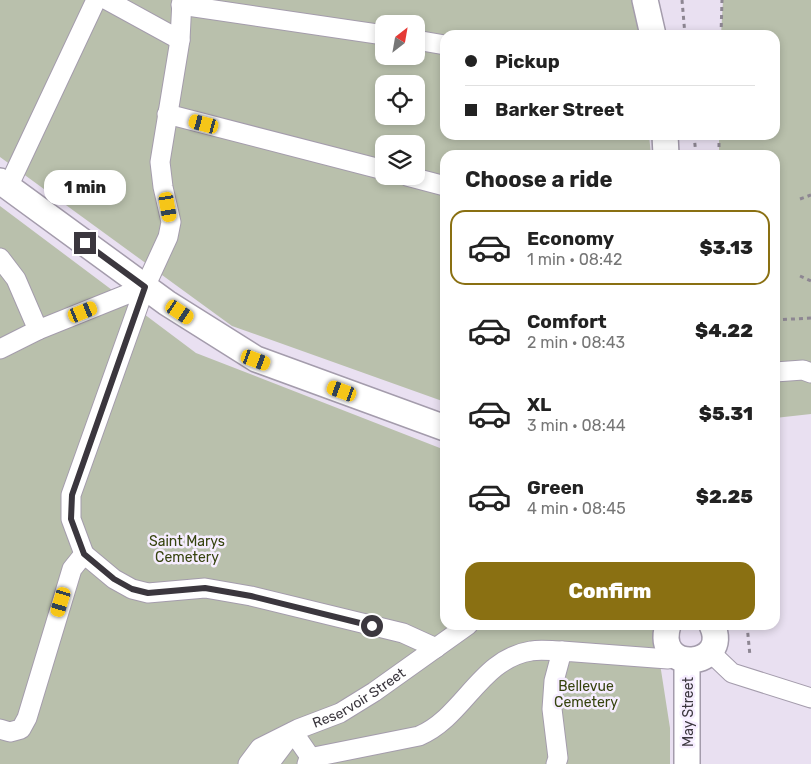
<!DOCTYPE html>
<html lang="en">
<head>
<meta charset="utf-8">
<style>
	:root { --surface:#fff; --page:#f6f6f6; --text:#222; --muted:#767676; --line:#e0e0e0; --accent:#8a7012 }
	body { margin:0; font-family:Rubik,sans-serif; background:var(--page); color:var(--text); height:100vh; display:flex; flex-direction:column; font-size:19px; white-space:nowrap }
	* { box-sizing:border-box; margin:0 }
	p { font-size:16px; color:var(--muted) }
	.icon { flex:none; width:28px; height:28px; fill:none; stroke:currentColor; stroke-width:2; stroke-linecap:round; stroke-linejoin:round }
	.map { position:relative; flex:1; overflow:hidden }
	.drawer { position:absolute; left:440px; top:150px; width:340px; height:480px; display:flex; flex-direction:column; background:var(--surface); border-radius:15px; box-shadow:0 2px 8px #0003 }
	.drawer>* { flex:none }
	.banner { position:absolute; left:440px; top:30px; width:340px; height:110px; border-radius:15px; box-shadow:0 2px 8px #0003; display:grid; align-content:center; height:110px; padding:0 25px; background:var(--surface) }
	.needle { width:32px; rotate:31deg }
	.controls { position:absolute; left:375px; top:15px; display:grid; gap:10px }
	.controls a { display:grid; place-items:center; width:50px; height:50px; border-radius:10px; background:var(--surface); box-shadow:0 2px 8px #0003; font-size:25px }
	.end { position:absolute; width:22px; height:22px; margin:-11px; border:6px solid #3b373e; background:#fff; box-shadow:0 0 0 2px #fff }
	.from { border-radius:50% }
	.bubble { position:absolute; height:35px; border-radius:15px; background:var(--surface); box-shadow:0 2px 8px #0003; font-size:16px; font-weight:800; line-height:35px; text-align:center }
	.car { position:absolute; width:15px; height:30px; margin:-15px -8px; border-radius:6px; box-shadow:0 0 4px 1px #0007; background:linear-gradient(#f5c518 24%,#345 0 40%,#f5c518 0 76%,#345 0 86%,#f5c518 0) }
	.banner b { display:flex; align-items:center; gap:18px; height:48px; font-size:19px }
	.banner b+b { border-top:1px solid var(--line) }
	.banner i { width:12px; height:12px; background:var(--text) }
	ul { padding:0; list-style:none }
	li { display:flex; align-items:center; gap:15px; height:75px; margin:0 10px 8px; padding:0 15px; border:2px solid transparent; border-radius:15px }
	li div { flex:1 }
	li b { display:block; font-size:19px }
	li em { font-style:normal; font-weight:800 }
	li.selected { border-color:var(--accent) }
	li>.icon { width:45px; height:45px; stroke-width:1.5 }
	h2 { padding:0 25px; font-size:22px; line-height:60px }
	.primary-button { display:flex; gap:10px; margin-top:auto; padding:10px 25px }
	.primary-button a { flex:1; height:58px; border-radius:15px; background:var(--accent); color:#fff; font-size:20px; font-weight:800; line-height:58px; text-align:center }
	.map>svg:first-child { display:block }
</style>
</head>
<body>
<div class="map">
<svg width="811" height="764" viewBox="0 0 811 764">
	<rect width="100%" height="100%" fill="#e9e0f1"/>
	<!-- green -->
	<g fill="#b9c0ac" fill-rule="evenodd">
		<path d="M 0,0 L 636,0 L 640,35 L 445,35 L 445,135 L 649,135 L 651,155 L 445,155 L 445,402 L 232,326 L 0,157 ZM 384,24 L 416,24 L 416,56 L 384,56 ZM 384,84 L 416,84 L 416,116 L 384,116 ZM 384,144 L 416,144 L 416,176 L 384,176 Z"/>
		<polygon points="723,0 811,0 811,414 775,418 775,155 719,155 719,135 775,135 775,35 721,35"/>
		<polygon points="0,206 196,353 445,450 445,625 654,625 670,728 670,764 0,764"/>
	</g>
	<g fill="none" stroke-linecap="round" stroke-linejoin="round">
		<!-- minor casing -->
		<g stroke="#a49cac" stroke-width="21">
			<g id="minor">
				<polyline points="107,0 180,40 182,0"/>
				<polyline points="181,5 384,35"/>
				<polyline points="416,40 445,45"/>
				<polyline points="167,114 384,170"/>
				<polyline points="407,176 445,186"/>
				<polyline points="8,187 96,0"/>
				<polyline points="0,258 16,279 38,330 0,349"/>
				<polyline points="145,287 168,237 171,222 163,187 160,162 180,40"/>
				<polyline points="38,330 145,287 71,495 71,519 84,554"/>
				<polyline points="775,372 803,370 811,373"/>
				<polyline points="710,652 732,673 811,698"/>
				<polyline points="0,729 10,732 21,729 27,718 72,569 84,554 114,579 132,589 148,593 205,588 251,596 403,633 436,648"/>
				<path id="s1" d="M 248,764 L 260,748 L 298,729 L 340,713 L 374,692 L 468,625"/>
				<polyline points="269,764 293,732 315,764"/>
				<path d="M 307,764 L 309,758 L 419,736 C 464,717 480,659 531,651 C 541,649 552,651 562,651"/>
				<polyline points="556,764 558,758 552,709 554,681 562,651 668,659 673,654"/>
			</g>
		</g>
		<!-- major casing -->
		<g stroke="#a49cac" stroke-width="28">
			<g id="major">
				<polyline points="645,0 653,35"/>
				<polyline points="665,135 666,155"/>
				<polyline points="0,181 167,303 256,359 445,428"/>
				<path d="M 668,625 C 653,675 732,668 712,625"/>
				<polyline points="687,764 687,661"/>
			</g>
		</g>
		<!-- path -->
		<g stroke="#8d8692" stroke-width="3" stroke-dasharray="4 4" stroke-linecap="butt">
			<polyline points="682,0 685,35"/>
			<polyline points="721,35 722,0"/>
			<polyline points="694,135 696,155"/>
			<polyline points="719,155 719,135"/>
			<polyline points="800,199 811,195"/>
			<polyline points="800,276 811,281"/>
			<polyline points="775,320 811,318"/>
			<polyline points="747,625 750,656"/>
		</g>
		<!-- minor -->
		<use href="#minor" stroke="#fff" stroke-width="19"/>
		<!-- major -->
		<use href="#major" stroke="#fff" stroke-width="25"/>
	</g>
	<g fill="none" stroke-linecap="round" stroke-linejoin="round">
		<!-- route -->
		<polyline stroke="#3b373e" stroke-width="6" points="85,243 145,287 72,495 71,519 84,554 114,579 132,589 148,593 205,588 251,596 372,626"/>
	</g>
	<g text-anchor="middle" stroke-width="5" stroke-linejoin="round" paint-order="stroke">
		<!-- park labels -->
		<g font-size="14" fill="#36430e" stroke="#f6edff">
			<text x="187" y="546">Saint Marys<tspan x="187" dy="16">Cemetery</tspan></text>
			<text x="586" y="691">Bellevue<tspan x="586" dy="16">Cemetery</tspan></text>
		</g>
		<!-- street labels -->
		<g font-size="14" fill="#3b373e" stroke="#f6edff">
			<text dy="5" stroke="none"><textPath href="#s1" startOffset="131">Reservoir Street</textPath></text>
			<text transform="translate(688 712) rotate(-90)" y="5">May Street</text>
		</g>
	</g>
</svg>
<div class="controls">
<a><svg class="needle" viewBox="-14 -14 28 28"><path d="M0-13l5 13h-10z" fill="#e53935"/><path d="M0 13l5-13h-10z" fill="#767676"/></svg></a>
<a><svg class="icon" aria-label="locate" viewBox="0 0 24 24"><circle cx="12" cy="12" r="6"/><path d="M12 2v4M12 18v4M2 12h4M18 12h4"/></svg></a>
<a><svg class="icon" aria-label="layers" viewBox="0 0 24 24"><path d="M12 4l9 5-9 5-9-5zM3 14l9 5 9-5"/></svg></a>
</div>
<i class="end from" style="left:372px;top:626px"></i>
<i class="end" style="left:85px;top:243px"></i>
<div class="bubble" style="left:44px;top:170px;width:82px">1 min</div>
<i class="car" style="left:204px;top:124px;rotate:285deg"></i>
<i class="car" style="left:168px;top:207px;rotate:170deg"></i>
<i class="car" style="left:83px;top:312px;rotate:68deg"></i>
<i class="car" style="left:180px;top:312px;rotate:124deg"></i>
<i class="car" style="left:256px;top:360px;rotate:110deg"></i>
<i class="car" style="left:342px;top:391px;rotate:290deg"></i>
<i class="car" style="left:61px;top:602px;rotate:197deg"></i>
<div class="banner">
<b><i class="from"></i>Pickup</b>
<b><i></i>Barker Street</b>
</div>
<section class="drawer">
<h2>Choose a ride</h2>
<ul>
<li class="selected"><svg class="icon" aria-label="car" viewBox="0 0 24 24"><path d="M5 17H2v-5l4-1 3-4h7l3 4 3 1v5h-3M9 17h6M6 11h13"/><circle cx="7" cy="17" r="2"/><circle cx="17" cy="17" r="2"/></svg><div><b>Economy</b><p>1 min · 08:42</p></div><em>$3.13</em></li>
<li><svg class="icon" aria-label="car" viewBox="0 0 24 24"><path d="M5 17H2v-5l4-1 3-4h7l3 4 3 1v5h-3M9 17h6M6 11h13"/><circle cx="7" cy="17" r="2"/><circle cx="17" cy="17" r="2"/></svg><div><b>Comfort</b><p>2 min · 08:43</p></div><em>$4.22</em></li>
<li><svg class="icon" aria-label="car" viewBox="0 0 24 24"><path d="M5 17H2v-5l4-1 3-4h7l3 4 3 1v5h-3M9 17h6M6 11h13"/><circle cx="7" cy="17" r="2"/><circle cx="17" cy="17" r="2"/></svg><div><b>XL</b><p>3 min · 08:44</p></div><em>$5.31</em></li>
<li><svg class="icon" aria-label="car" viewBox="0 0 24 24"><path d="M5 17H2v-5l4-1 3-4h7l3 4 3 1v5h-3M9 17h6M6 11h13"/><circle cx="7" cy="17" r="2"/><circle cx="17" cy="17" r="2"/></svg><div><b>Green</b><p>4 min · 08:45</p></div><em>$2.25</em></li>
</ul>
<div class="primary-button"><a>Confirm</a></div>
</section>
</div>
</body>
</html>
